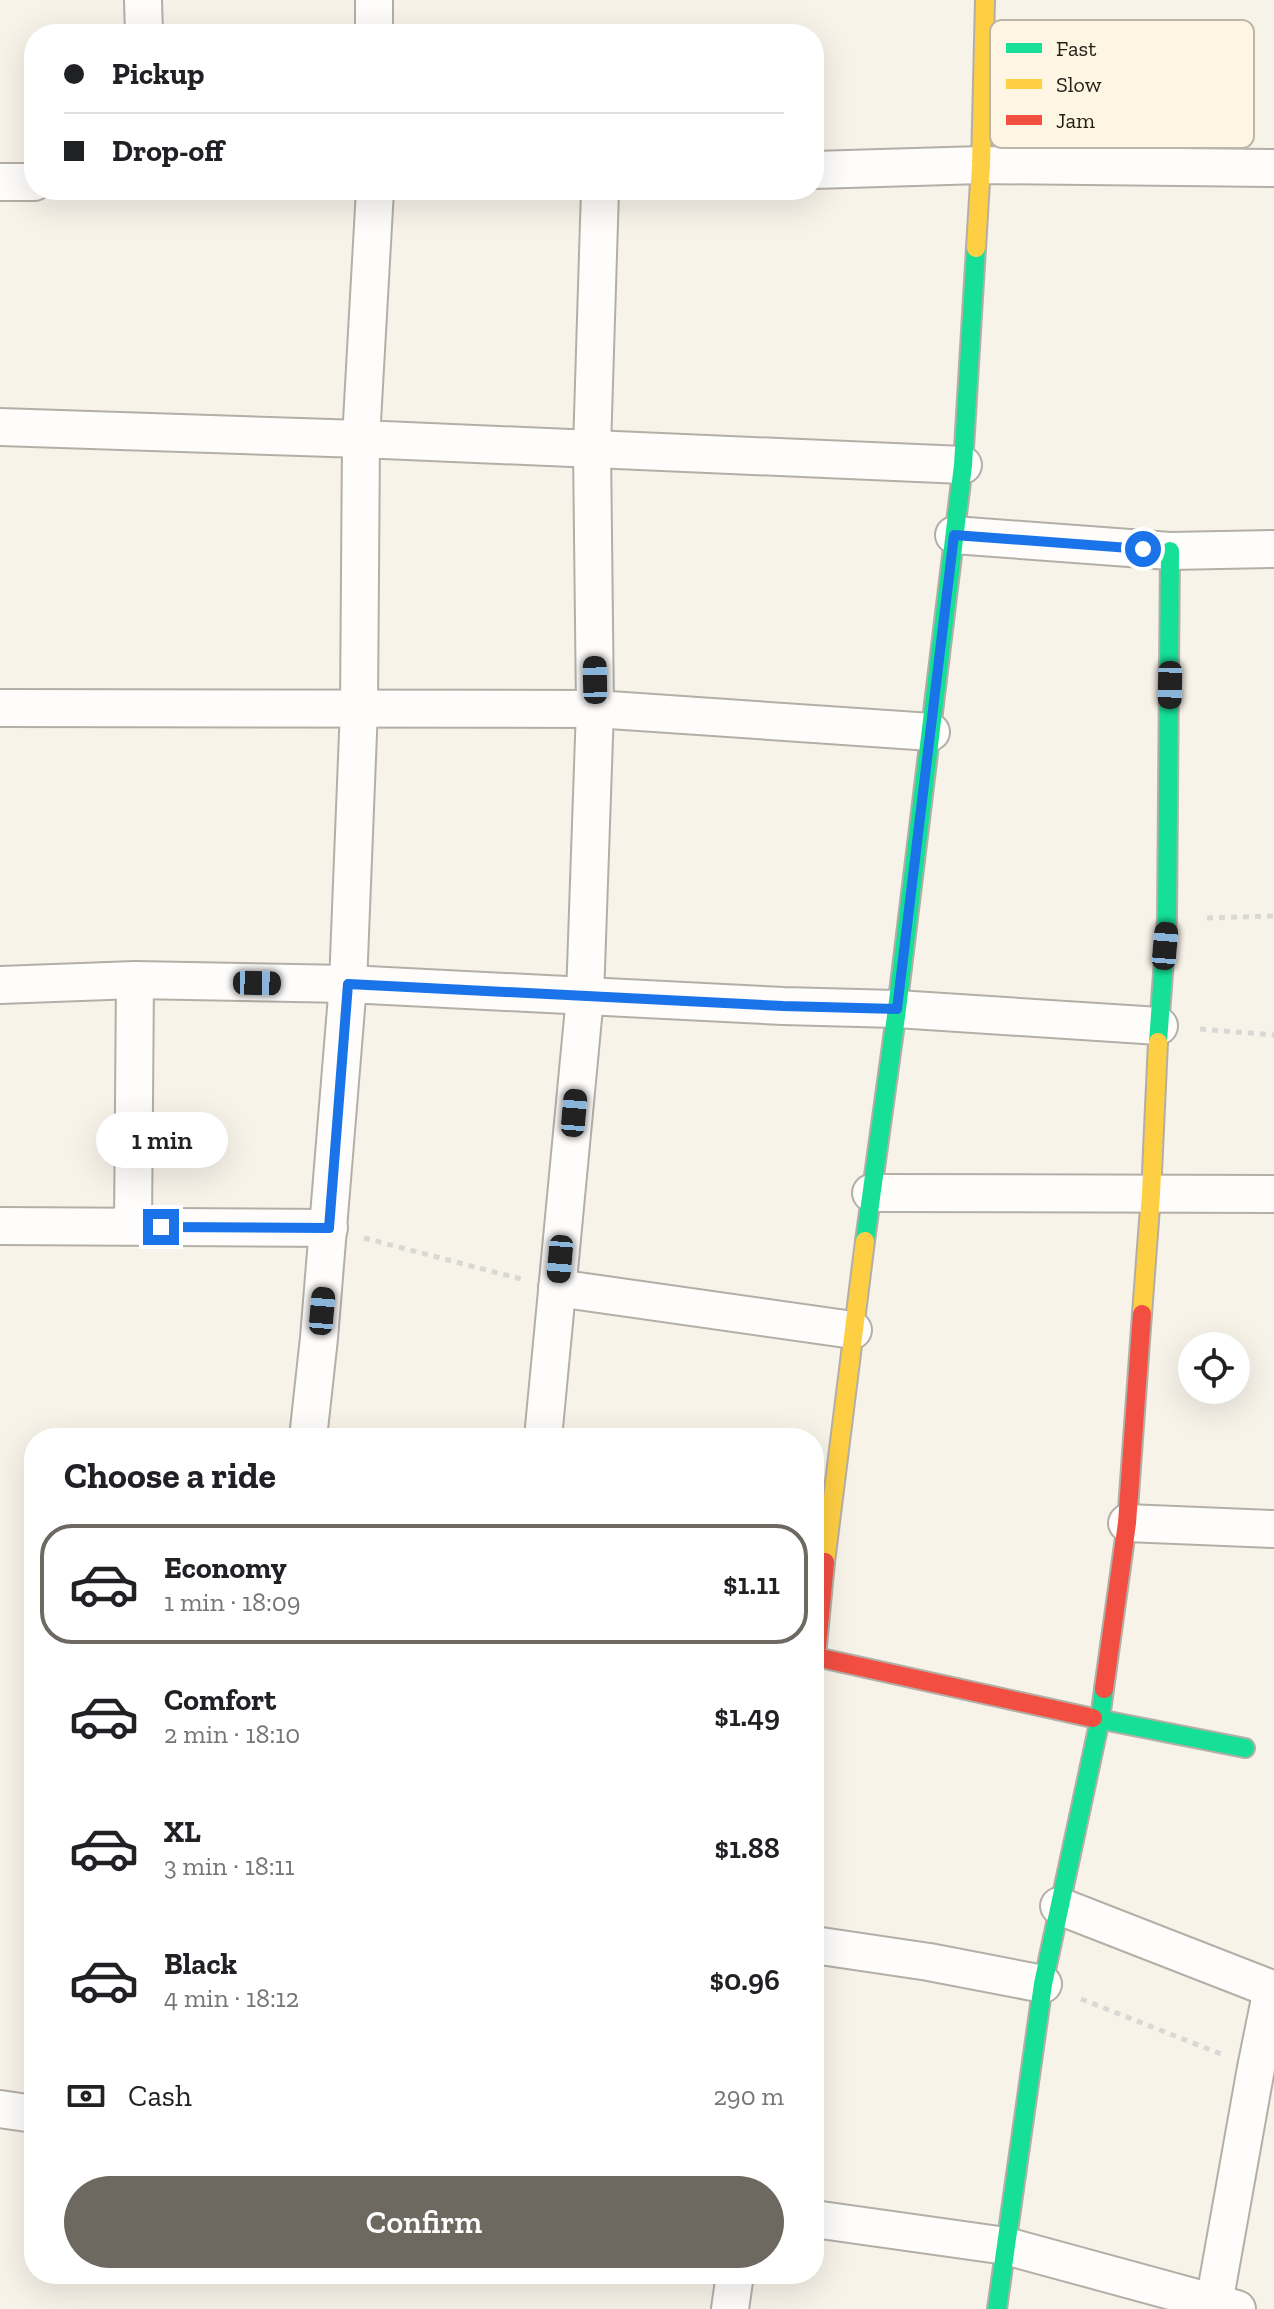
<!DOCTYPE html>
<html lang="en">
<head>
<meta charset="utf-8">
<style>
	:root { --surface:#fff; --page:#f6f6f6; --text:#202124; --muted:#757577; --line:#e0e0e0; --accent:#6d6960 }
	body { margin:0; font-family:"Zilla Slab",serif; background:var(--page); color:var(--text); height:100vh; display:flex; flex-direction:column; font-size:30px; white-space:nowrap }
	* { box-sizing:border-box; margin:0 }
	p { font-size:26px; color:var(--muted) }
	.icon { flex:none; width:44px; height:44px; fill:none; stroke:currentColor; stroke-width:2; stroke-linecap:round; stroke-linejoin:round }
	.map { position:relative; flex:1; overflow:hidden }
	.panel { position:absolute; left:24px; top:1428px; width:800px; height:856px; display:flex; flex-direction:column; background:var(--surface); border-radius:32px; box-shadow:0 8px 32px #0002 }
	.panel>* { flex:none }
	.guide { position:absolute; left:24px; top:24px; width:800px; height:176px; border-radius:32px; box-shadow:0 8px 32px #0002; display:grid; align-content:center; height:176px; padding:0 40px; background:var(--surface) }
	.tools { position:absolute; left:1178px; top:1332px; display:grid; gap:16px }
	.tools a { display:grid; place-items:center; width:72px; height:72px; border-radius:50%; background:var(--surface); box-shadow:0 8px 32px #0002; font-size:40px }
	.end { position:absolute; width:36px; height:36px; margin:-18px; border:10px solid #1a73e8; background:#fff; box-shadow:0 0 0 4px #fff }
	.from { border-radius:50% }
	.bubble { position:absolute; height:56px; border-radius:28px; background:var(--surface); box-shadow:0 8px 32px #0002; font-size:26px; font-weight:600; line-height:56px; text-align:center }
	.car { position:absolute; width:24px; height:48px; margin:-24px -12px; border-radius:10px; box-shadow:0 0 6px 2px #0007; background:linear-gradient(#222 24%,#8ab4d8 0 40%,#222 0 76%,#8ab4d8 0 86%,#222 0) }
	.guide b { display:flex; align-items:center; gap:28px; height:76px; font-size:30px }
	.guide b+b { border-top:2px solid var(--line) }
	.guide i { width:20px; height:20px; background:var(--text) }
	ul { padding:0; list-style:none }
	li { display:flex; align-items:center; gap:24px; height:120px; margin:0 16px 12px; padding:0 24px; border:4px solid transparent; border-radius:32px }
	li div { flex:1 }
	li b { display:block; font-size:30px }
	li em { font-style:normal; font-weight:600 }
	li.active { border-color:var(--accent) }
	li>.icon { width:72px; height:72px; stroke-width:1.5 }
	h2 { padding:0 40px; font-size:36px; line-height:96px }
	.pay { display:flex; align-items:center; gap:20px; height:88px; padding:0 40px; font-size:30px }
	.pay p { margin-inline-start:auto }
	.primary-button { display:flex; gap:16px; margin-top:auto; padding:16px 40px }
	.primary-button a { flex:1; height:92px; border-radius:48px; background:var(--accent); color:#fff; font-size:32px; font-weight:600; line-height:92px; text-align:center }
	.map>svg:first-child { display:block }
</style>
</head>
<body>
<div class="map">
<svg width="1274" height="2309" viewBox="0 0 1274 2309">
	<rect width="100%" height="100%" fill="#f8f3e9"/>
	<g fill="none" stroke-linecap="round" stroke-linejoin="round">
		<!-- street casing -->
		<g stroke="#b3afa7" stroke-width="40">
			<g id="street">
				<polyline points="143,0 144,34"/>
				<polyline points="374,0 374,34"/>
				<polyline points="814,170 981,165 1274,168"/>
				<polyline points="0,182 34,182"/>
				<polyline points="0,427 361,439 963,465"/>
				<polyline points="954,535 1170,551 1274,549"/>
				<polyline points="0,708 595,709 931,732"/>
				<polyline points="0,985 135,980 348,984 783,1006 897,1009 1159,1026"/>
				<polyline points="871,1193 1274,1194"/>
				<polyline points="0,1226 329,1228"/>
				<polyline points="133,1226 135,980"/>
				<polyline points="557,1288 853,1330"/>
				<polyline points="308,1438 319,1338 348,984 359,708 361,439 375,190"/>
				<polyline points="543,1438 585,997 595,709 592,448 600,190"/>
				<polyline points="1127,1523 1274,1529"/>
				<polyline points="1059,1906 1272,1989"/>
				<polyline points="814,1945 929,1962 1043,1984"/>
				<polyline points="0,2109 34,2114"/>
				<polyline points="814,2219 1006,2246 1237,2309"/>
				<polyline points="730,2309 735,2274"/>
				<polyline points="1213,2309 1256,2068 1272,1989 1274,1989"/>
			</g>
		</g>
		<!-- fast casing -->
		<g stroke="#b3afa7" stroke-width="22">
			<g id="fast">
				<polyline points="1158,1042 1167,919 1170,551"/>
				<polyline points="865,1241 897,1009 963,465 976,248"/>
				<polyline points="1093,1718 1245,1748"/>
				<polyline points="997,2309 1043,1984 1100,1719 1104,1689"/>
			</g>
		</g>
		<!-- slow casing -->
		<g stroke="#b3afa7" stroke-width="22">
			<g id="slow">
				<polyline points="976,248 981,165 985,0"/>
				<polyline points="1142,1314 1151,1194 1158,1042"/>
				<polyline points="825,1562 865,1241"/>
			</g>
		</g>
		<!-- jam casing -->
		<g stroke="#b3afa7" stroke-width="22">
			<g id="jam">
				<polyline points="825,1562 816,1657 1093,1718"/>
				<polyline points="1104,1689 1127,1523 1142,1314"/>
			</g>
		</g>
		<!-- path -->
		<g stroke="#d9d8d5" stroke-width="5" stroke-dasharray="6 6" stroke-linecap="butt">
			<polyline points="1207,918 1274,916"/>
			<polyline points="1200,1029 1274,1035"/>
			<polyline points="364,1238 521,1279"/>
			<polyline points="1081,1999 1221,2054"/>
		</g>
		<!-- street -->
		<use href="#street" stroke="#fefdfc" stroke-width="36"/>
		<!-- fast -->
		<use href="#fast" stroke="#16e098" stroke-width="18"/>
		<!-- slow -->
		<use href="#slow" stroke="#ffcf43" stroke-width="18"/>
		<!-- jam -->
		<use href="#jam" stroke="#f24e42" stroke-width="18"/>
	</g>
	<g fill="none" stroke-linecap="round" stroke-linejoin="round">
		<!-- route -->
		<polyline stroke="#1a73e8" stroke-width="10" points="161,1227 329,1228 348,984 783,1006 897,1009 954,535 1143,549"/>
	</g>
	<!-- legend -->
	<rect x="990" y="20" width="264" height="128" rx="12" fill="#fef6e3" stroke="#bcb6a6" stroke-width="2"/>
	<rect x="1006" y="43" width="36" height="10" fill="#16e098"/>
	<rect x="1006" y="79" width="36" height="10" fill="#ffcf43"/>
	<rect x="1006" y="115" width="36" height="10" fill="#f24e42"/>
	<g font-size="22" fill="#221f16">
		<text x="1056" y="56">Fast</text>
		<text x="1056" y="92">Slow</text>
		<text x="1056" y="128">Jam</text>
	</g>
</svg>
<div class="tools">
<a><svg class="icon" aria-label="locate" viewBox="0 0 24 24"><circle cx="12" cy="12" r="6"/><path d="M12 2v4M12 18v4M2 12h4M18 12h4"/></svg></a>
</div>
<i class="end from" style="left:1143px;top:549px"></i>
<i class="end" style="left:161px;top:1227px"></i>
<div class="bubble" style="left:96px;top:1112px;width:132px">1 min</div>
<i class="car" style="left:595px;top:680px;rotate:359deg"></i>
<i class="car" style="left:1170px;top:685px;rotate:181deg"></i>
<i class="car" style="left:1165px;top:946px;rotate:5deg"></i>
<i class="car" style="left:257px;top:983px;rotate:91deg"></i>
<i class="car" style="left:574px;top:1113px;rotate:5deg"></i>
<i class="car" style="left:560px;top:1259px;rotate:185deg"></i>
<i class="car" style="left:322px;top:1311px;rotate:5deg"></i>
<div class="guide">
<b><i class="from"></i>Pickup</b>
<b><i></i>Drop-off</b>
</div>
<section class="panel">
<h2>Choose a ride</h2>
<ul>
<li class="active"><svg class="icon" aria-label="car" viewBox="0 0 24 24"><path d="M5 17H2v-5l4-1 3-4h7l3 4 3 1v5h-3M9 17h6M6 11h13"/><circle cx="7" cy="17" r="2"/><circle cx="17" cy="17" r="2"/></svg><div><b>Economy</b><p>1 min · 18:09</p></div><em>$1.11</em></li>
<li><svg class="icon" aria-label="car" viewBox="0 0 24 24"><path d="M5 17H2v-5l4-1 3-4h7l3 4 3 1v5h-3M9 17h6M6 11h13"/><circle cx="7" cy="17" r="2"/><circle cx="17" cy="17" r="2"/></svg><div><b>Comfort</b><p>2 min · 18:10</p></div><em>$1.49</em></li>
<li><svg class="icon" aria-label="car" viewBox="0 0 24 24"><path d="M5 17H2v-5l4-1 3-4h7l3 4 3 1v5h-3M9 17h6M6 11h13"/><circle cx="7" cy="17" r="2"/><circle cx="17" cy="17" r="2"/></svg><div><b>XL</b><p>3 min · 18:11</p></div><em>$1.88</em></li>
<li><svg class="icon" aria-label="car" viewBox="0 0 24 24"><path d="M5 17H2v-5l4-1 3-4h7l3 4 3 1v5h-3M9 17h6M6 11h13"/><circle cx="7" cy="17" r="2"/><circle cx="17" cy="17" r="2"/></svg><div><b>Black</b><p>4 min · 18:12</p></div><em>$0.96</em></li>
</ul>
<div class="pay"><svg class="icon" aria-label="cash" viewBox="0 0 24 24"><path d="M3 7h18v10H3z"/><circle cx="12" cy="12" r="2"/></svg>Cash<p>290 m</p></div>
<div class="primary-button"><a>Confirm</a></div>
</section>
</div>
</body>
</html>
